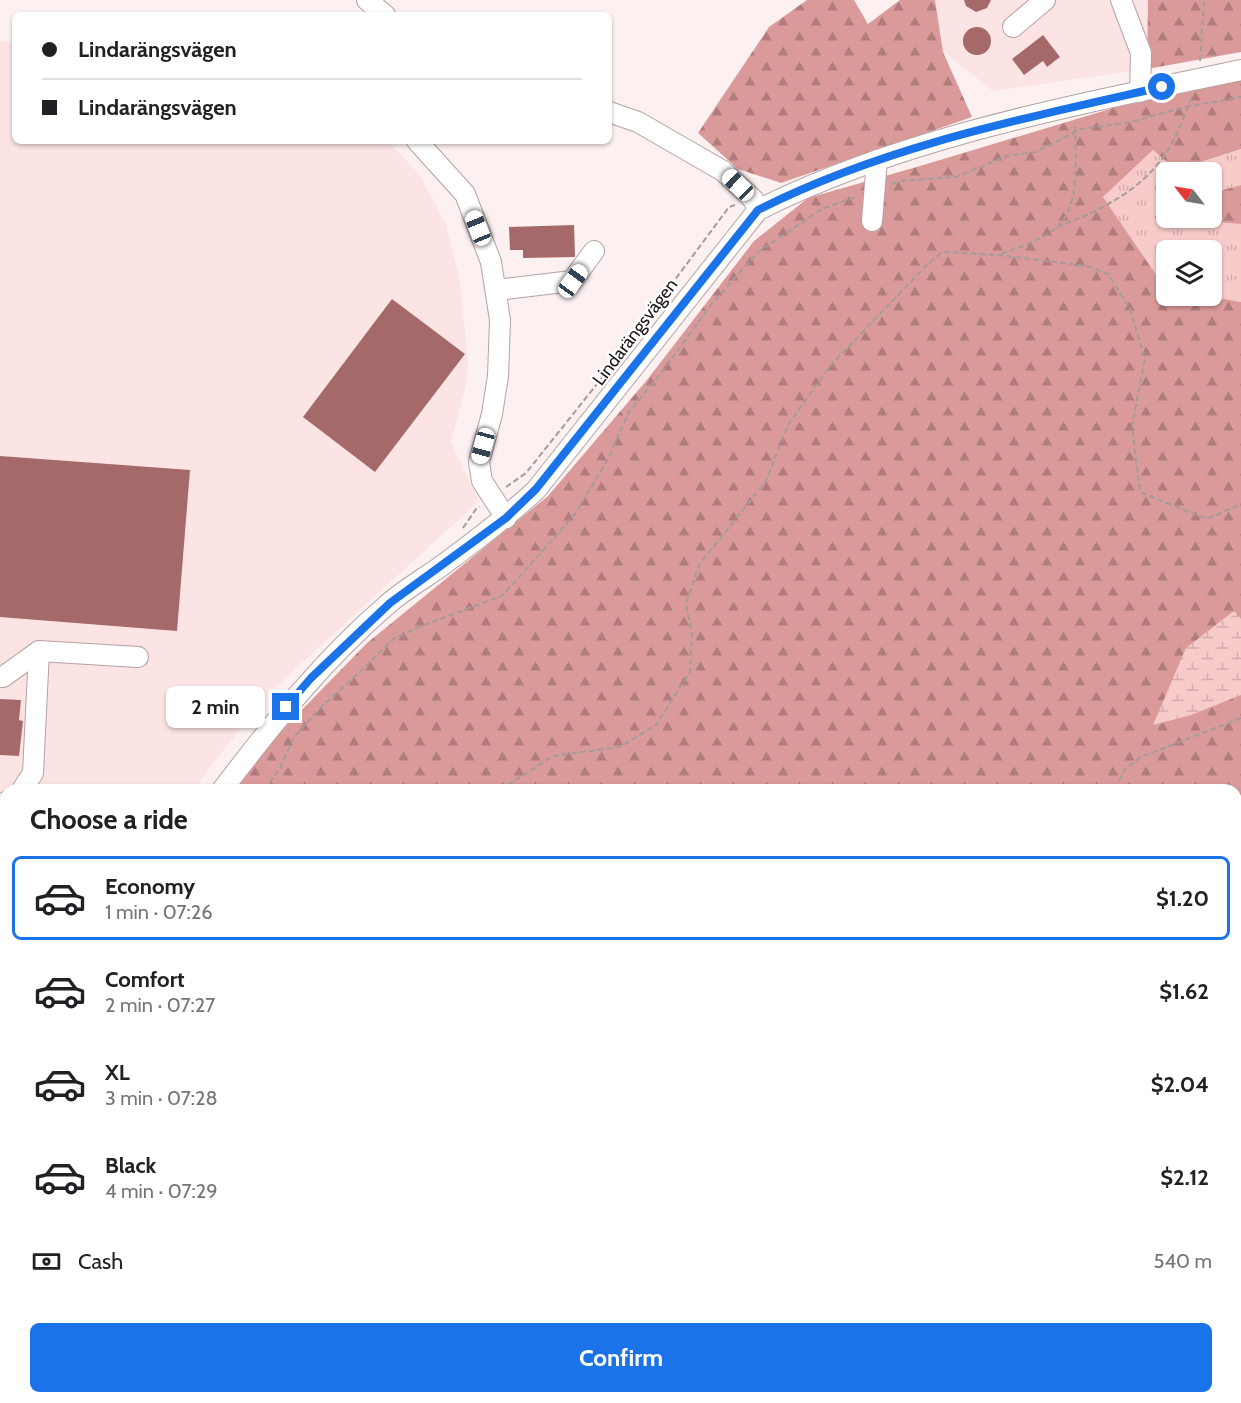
<!DOCTYPE html>
<html lang="en">
<head>
<meta charset="utf-8">
<style>
	:root { --surface:#fff; --page:#f2f2f2; --text:#202124; --muted:#757577; --line:#e0e0e0; --accent:#1a73e8 }
	body { margin:0; font-family:Cabin,sans-serif; background:var(--page); color:var(--text); height:100vh; display:flex; flex-direction:column; font-size:22px; white-space:nowrap }
	* { box-sizing:border-box; margin:0 }
	p { font-size:20px; color:var(--muted) }
	.icon { flex:none; width:33px; height:33px; fill:none; stroke:currentColor; stroke-width:2; stroke-linecap:round; stroke-linejoin:round }
	.map { position:relative; flex:1; overflow:hidden }
	.details { position:absolute; left:0px; top:784px; width:1242px; height:620px; display:flex; flex-direction:column; background:var(--surface); border-radius:18px 18px 0 0; box-shadow:0 2px 4px #0004 }
	.details>* { flex:none }
	.guide { position:absolute; left:12px; top:12px; width:600px; height:132px; border-radius:9px; box-shadow:0 2px 4px #0004; display:grid; align-content:center; height:132px; padding:0 30px; background:var(--surface) }
	.needle { width:39px; rotate:301deg }
	.controls { position:absolute; left:1156px; top:162px; display:grid; gap:12px }
	.controls a { display:grid; place-items:center; width:66px; height:66px; border-radius:9px; background:var(--surface); box-shadow:0 2px 4px #0004; font-size:30px }
	.end { position:absolute; width:27px; height:27px; margin:-14px; border:8px solid #1a73e8; background:#fff; box-shadow:0 0 0 3px #fff }
	.from { border-radius:50% }
	.bubble { position:absolute; height:42px; border-radius:9px; background:var(--surface); box-shadow:0 2px 4px #0004; font-size:20px; font-weight:800; line-height:42px; text-align:center }
	.car { position:absolute; width:18px; height:36px; margin:-18px -9px; border-radius:8px; box-shadow:0 0 4px 2px #0007; background:linear-gradient(#fff 24%,#345 0 40%,#fff 0 76%,#345 0 86%,#fff 0) }
	.guide b { display:flex; align-items:center; gap:21px; height:57px; font-size:22px }
	.guide b+b { border-top:2px solid var(--line) }
	.guide i { width:15px; height:15px; background:var(--text) }
	ul { padding:0; list-style:none }
	li { display:flex; align-items:center; gap:18px; height:84px; margin:0 12px 9px; padding:0 18px; border:3px solid transparent; border-radius:9px }
	li div { flex:1 }
	li b { display:block; font-size:22px }
	li em { font-style:normal; font-weight:800 }
	li.selected { border-color:var(--accent) }
	li>.icon { width:54px; height:54px; stroke-width:1.5 }
	h2 { padding:0 30px; font-size:27px; line-height:72px }
	.pay { display:flex; align-items:center; gap:15px; height:66px; padding:0 30px; font-size:22px }
	.pay p { margin-inline-start:auto }
	.cta { display:flex; gap:12px; margin-top:auto; padding:12px 30px }
	.cta a { flex:1; height:69px; border-radius:9px; background:var(--accent); color:#fff; font-size:24px; font-weight:800; line-height:69px; text-align:center }
	.map>svg:first-child { display:block }
</style>
</head>
<body>
<div class="map">
<svg width="1241" height="1403" viewBox="0 0 1241 1403">
	<defs>
		<pattern id="grass-tufts" width="24" height="20" patternUnits="userSpaceOnUse" patternTransform="scale(1.5)"><rect width="24" height="20" fill="#f7cbca"/><path d="M3 7l-1-3M5 7V3M7 7l1-3M15 17l-1-3M17 17v-4M19 17l1-3" fill="none" stroke="#d3adad"/></pattern>
		<pattern id="forest-firs" width="22" height="20" patternUnits="userSpaceOnUse" patternTransform="scale(1.5)"><rect width="22" height="20" fill="#db9a9a"/><path d="M5 1l3.5 6h-7zM16 11l3.5 6h-7z" fill="#b17c7c"/></pattern>
		<pattern id="wetland-marsh" width="20" height="14" patternUnits="userSpaceOnUse" patternTransform="scale(1.5)"><rect width="20" height="14" fill="#f7cbca"/><path d="M1 5h8M5 5V1M11 12h8M15 12V8" fill="none" stroke="#d3adad"/></pattern>
	</defs>
	<rect width="100%" height="100%" fill="#fdf0f0"/>
	<!-- built -->
	<g fill="#fde4e4">
		<polygon points="935,0 1148,0 1147,69 993,91 943,52"/>
		<polygon points="0,41 15,43 15,141 388,141 420,175 446,224 460,281 468,361 466,385 451,442 479,501 268,694 207,771 195,790 6,790 6,1071 0,1080"/>
	</g>
	<!-- grass -->
	<polygon fill="url(#grass-tufts)" points="1241,149 1241,185 1212,193 1212,172 1167,172 1167,218 1198,218 1201,221 1241,224 1241,302 1209,296 1212,296 1212,250 1167,250 1167,287 1163,286 1103,197 1153,150 1176,170"/>
	<!-- forest -->
	<g fill="url(#forest-firs)">
		<polygon points="807,0 854,0 868,24 900,0 935,0 943,52 972,117 781,183 738,169 698,133 769,27"/>
		<polygon points="1148,0 1241,0 1241,52 1147,69"/>
		<polygon points="1241,79 1241,149 1176,170 1153,150 1103,197 1163,285 1167,287 1167,296 1209,296 1241,302 1241,863 1236,866 1236,790 233,790 253,760 367,643 548,496 647,380 754,241 808,198 920,166 1120,106"/>
		<polygon points="1241,185 1241,224 1201,221 1198,218 1212,218 1212,193"/>
		<polygon points="1236,952 1241,952 1241,1068 1236,1065"/>
		<polygon points="6,1133 6,1398 1236,1398 1236,1233 1241,1236 1241,1403 0,1403 0,1142"/>
	</g>
	<!-- wetland -->
	<polygon fill="url(#wetland-marsh)" points="1234,611 1241,619 1241,695 1191,715 1153,725 1186,648"/>
	<!-- building -->
	<g fill="#a56969">
		<polygon points="964,0 991,0 987,8 976,12 966,6"/>
		<circle cx="977" cy="41" r="14"/>
		<polygon points="1043,35 1060,57 1047,67 1043,61 1024,75 1012,59"/>
		<polygon points="574,225 575,257 523,258 523,250 510,250 509,227"/>
		<polygon points="392,299 465,354 375,472 303,417"/>
		<polygon points="0,456 190,470 177,631 0,617"/>
		<polygon points="0,699 21,700 19,720 23,721 19,756 0,755"/>
	</g>
	<g fill="none" stroke-linecap="round" stroke-linejoin="round">
		<!-- minor casing -->
		<g stroke="#b6a2a2" stroke-width="22">
			<g id="minor">
				<polyline points="367,0 385,15"/>
				<polyline points="1121,0 1141,53 1140,92"/>
				<polyline points="1013,27 1045,0"/>
				<polyline points="609,112 638,122 723,171 753,199 758,210"/>
				<polyline points="417,141 465,194 491,262 500,320 498,376 492,414 479,462 482,481 506,518"/>
				<polyline points="872,221 877,160"/>
				<polyline points="496,290 572,281 594,251"/>
				<polyline points="0,677 3,677 39,651 138,657"/>
				<polyline points="22,790 33,773 39,651"/>
				<path d="M 222,790 C 273,723 324,659 388,604 C 404,590 423,579 440,567 C 474,542 506,518 536,490 L 758,210 C 905,136 1080,104 1241,70"/>
				<polyline points="0,805 6,802"/>
				<polyline points="1236,943 1241,944"/>
				<polyline points="0,1118 6,1109"/>
				<polyline points="1236,1120 1241,1113"/>
				<polyline points="1236,1194 1241,1189"/>
				<polyline points="1236,1210 1241,1215"/>
				<polyline points="0,1375 6,1374"/>
				<polyline points="24,1398 24,1403"/>
			</g>
		</g>
		<!-- path -->
		<g stroke="#a69b9b" stroke-width="2" stroke-dasharray="6 3" stroke-linecap="butt">
			<polyline points="1200,61 1204,0"/>
			<polyline points="892,184 900,181 956,177 1007,156 1036,152 1081,129 1131,122 1185,107 1241,97"/>
			<path d="M 1057,227 C 1099,211 1140,192 1166,153 C 1177,137 1184,116 1191,98"/>
			<path d="M 1001,254 C 1020,247 1040,241 1056,228 C 1082,206 1075,153 1075,122"/>
			<polyline points="506,487 526,473 605,374 729,207 735,205"/>
			<polyline points="463,528 476,509 480,507"/>
			<polyline points="264,790 280,768 294,737 321,707 361,671 393,639 421,626 502,596 531,564 575,514 607,461 629,412 662,372 710,306 758,252 822,209 858,196"/>
			<polyline points="500,790 553,756 620,747 656,725 690,672 692,634 686,604 699,565 766,481 788,425 830,366 926,266 942,252 999,255 1087,266 1108,274 1129,307 1145,358 1132,426 1140,492 1207,519 1241,504"/>
			<polyline points="1118,790 1119,781 1125,769 1141,757 1241,718"/>
			<polyline points="0,1089 6,1080"/>
			<polyline points="0,1189 6,1177"/>
			<polyline points="1236,1359 1241,1358"/>
			<polyline points="974,1398 976,1403"/>
			<polyline points="149,1403 151,1398"/>
			<polyline points="785,1403 790,1398"/>
			<polyline points="1096,1403 1097,1398"/>
		</g>
		<!-- minor -->
		<use href="#minor" stroke="#fff" stroke-width="20"/>
	</g>
	<g fill="none" stroke-linecap="round" stroke-linejoin="round">
		<!-- route -->
		<path stroke="#1a73e8" stroke-width="8" d="M 286,707 L 311,678 L 390,603 L 506,518 L 536,489 L 758,210 C 884,146 1025,118 1162,87"/>
	</g>
	<g text-anchor="middle" stroke-width="5" stroke-linejoin="round" paint-order="stroke">
		<!-- street labels -->
		<g font-size="18" fill="#1b1414" stroke="#fff">
			<text transform="translate(635 332) rotate(-53)" y="6">Lindarängsvägen</text>
		</g>
	</g>
</svg>
<div class="controls">
<a><svg class="needle" viewBox="-14 -14 28 28"><path d="M0-13l5 13h-10z" fill="#e53935"/><path d="M0 13l5-13h-10z" fill="#757577"/></svg></a>
<a><svg class="icon" aria-label="layers" viewBox="0 0 24 24"><path d="M12 4l9 5-9 5-9-5zM3 14l9 5 9-5"/></svg></a>
</div>
<i class="end from" style="left:1162px;top:87px"></i>
<i class="end" style="left:286px;top:707px"></i>
<div class="bubble" style="left:166px;top:686px;width:99px">2 min</div>
<i class="car" style="left:738px;top:185px;rotate:314deg"></i>
<i class="car" style="left:478px;top:228px;rotate:338deg"></i>
<i class="car" style="left:573px;top:281px;rotate:36deg"></i>
<i class="car" style="left:483px;top:446px;rotate:195deg"></i>
<div class="guide">
<b><i class="from"></i>Lindarängsvägen</b>
<b><i></i>Lindarängsvägen</b>
</div>
<section class="details">
<h2>Choose a ride</h2>
<ul>
<li class="selected"><svg class="icon" aria-label="car" viewBox="0 0 24 24"><path d="M5 17H2v-5l4-1 3-4h7l3 4 3 1v5h-3M9 17h6M6 11h13"/><circle cx="7" cy="17" r="2"/><circle cx="17" cy="17" r="2"/></svg><div><b>Economy</b><p>1 min · 07:26</p></div><em>$1.20</em></li>
<li><svg class="icon" aria-label="car" viewBox="0 0 24 24"><path d="M5 17H2v-5l4-1 3-4h7l3 4 3 1v5h-3M9 17h6M6 11h13"/><circle cx="7" cy="17" r="2"/><circle cx="17" cy="17" r="2"/></svg><div><b>Comfort</b><p>2 min · 07:27</p></div><em>$1.62</em></li>
<li><svg class="icon" aria-label="car" viewBox="0 0 24 24"><path d="M5 17H2v-5l4-1 3-4h7l3 4 3 1v5h-3M9 17h6M6 11h13"/><circle cx="7" cy="17" r="2"/><circle cx="17" cy="17" r="2"/></svg><div><b>XL</b><p>3 min · 07:28</p></div><em>$2.04</em></li>
<li><svg class="icon" aria-label="car" viewBox="0 0 24 24"><path d="M5 17H2v-5l4-1 3-4h7l3 4 3 1v5h-3M9 17h6M6 11h13"/><circle cx="7" cy="17" r="2"/><circle cx="17" cy="17" r="2"/></svg><div><b>Black</b><p>4 min · 07:29</p></div><em>$2.12</em></li>
</ul>
<div class="pay"><svg class="icon" aria-label="cash" viewBox="0 0 24 24"><path d="M3 7h18v10H3z"/><circle cx="12" cy="12" r="2"/></svg>Cash<p>540 m</p></div>
<div class="cta"><a>Confirm</a></div>
</section>
</div>
</body>
</html>
